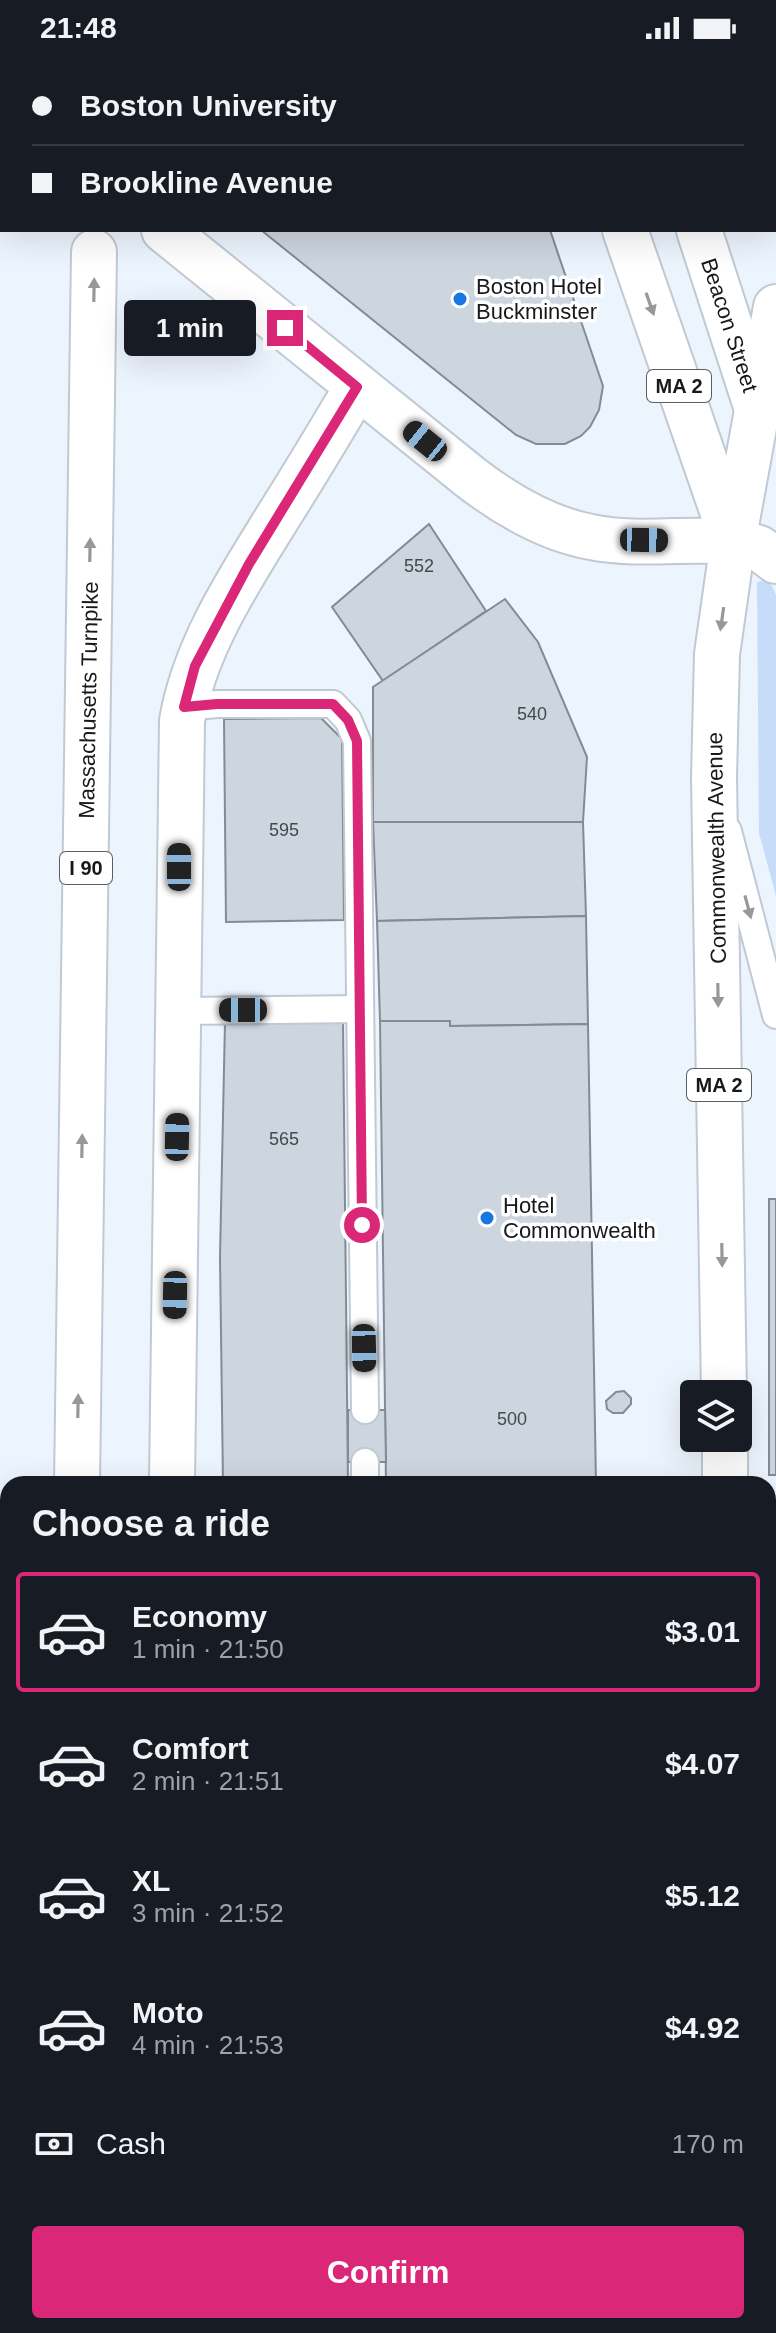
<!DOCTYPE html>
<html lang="en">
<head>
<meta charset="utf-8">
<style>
	:root { --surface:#171b24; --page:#20242c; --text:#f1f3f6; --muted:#9ea1a6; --line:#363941; --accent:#db2777 }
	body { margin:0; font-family:Helvetica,sans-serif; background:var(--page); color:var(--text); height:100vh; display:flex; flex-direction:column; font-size:30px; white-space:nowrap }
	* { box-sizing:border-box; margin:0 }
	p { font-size:26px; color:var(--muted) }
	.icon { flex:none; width:44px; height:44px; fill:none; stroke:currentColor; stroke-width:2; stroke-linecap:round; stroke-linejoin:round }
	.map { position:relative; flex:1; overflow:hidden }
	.details { position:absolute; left:0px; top:1420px; width:776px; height:858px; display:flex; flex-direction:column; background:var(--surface); border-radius:24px 24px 0 0; box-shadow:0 8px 32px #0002 }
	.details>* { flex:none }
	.top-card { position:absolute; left:0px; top:0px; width:776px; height:176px; box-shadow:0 8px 32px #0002; display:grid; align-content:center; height:176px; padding:0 32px; background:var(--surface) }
	.controls { position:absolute; left:680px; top:1324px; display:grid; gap:16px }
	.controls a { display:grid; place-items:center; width:72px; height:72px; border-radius:8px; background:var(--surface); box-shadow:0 8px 32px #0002; font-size:40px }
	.end { position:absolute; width:36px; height:36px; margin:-18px; border:10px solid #db2777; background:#fff; box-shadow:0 0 0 4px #fff }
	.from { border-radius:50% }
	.bubble { position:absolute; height:56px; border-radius:8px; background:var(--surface); box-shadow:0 8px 32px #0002; font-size:26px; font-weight:600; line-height:56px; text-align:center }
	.car { position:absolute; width:24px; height:48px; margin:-24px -12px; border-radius:10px; box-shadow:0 0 6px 2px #0007; background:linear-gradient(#222 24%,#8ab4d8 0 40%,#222 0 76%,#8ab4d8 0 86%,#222 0) }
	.top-card b { display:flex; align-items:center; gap:28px; height:76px; font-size:30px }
	.top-card b+b { border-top:2px solid var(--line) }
	.top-card i { width:20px; height:20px; background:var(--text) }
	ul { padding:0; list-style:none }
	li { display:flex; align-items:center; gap:24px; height:120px; margin:0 16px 12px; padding:0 16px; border:4px solid transparent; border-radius:8px }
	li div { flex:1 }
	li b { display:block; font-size:30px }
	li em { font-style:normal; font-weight:600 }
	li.selected { border-color:var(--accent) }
	li>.icon { width:72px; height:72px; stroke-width:1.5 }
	h2 { padding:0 32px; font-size:36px; line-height:96px }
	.pay { display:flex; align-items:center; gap:20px; height:88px; padding:0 32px; font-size:30px }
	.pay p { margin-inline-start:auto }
	.cta { display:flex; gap:16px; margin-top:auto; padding:16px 32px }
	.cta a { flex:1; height:92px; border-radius:8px; background:var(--accent); color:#fff; font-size:32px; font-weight:600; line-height:92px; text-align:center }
	.status { display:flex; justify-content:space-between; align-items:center; height:56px; padding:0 40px; background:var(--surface); direction:ltr }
	.status svg { height:22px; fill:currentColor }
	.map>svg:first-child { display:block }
</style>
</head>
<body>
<div class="status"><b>21:48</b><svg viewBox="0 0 49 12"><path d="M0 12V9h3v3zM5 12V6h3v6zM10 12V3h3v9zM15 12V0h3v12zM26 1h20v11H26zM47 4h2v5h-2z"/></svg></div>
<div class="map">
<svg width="776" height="2277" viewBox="0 0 776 2277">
	<rect width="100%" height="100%" fill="#ecf4fe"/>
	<!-- green -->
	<polygon fill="#c6dcf8" points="765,524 772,530 776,539 776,840 759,777 757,526"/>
	<!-- building -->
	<g fill="#cdd5df" stroke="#848b95" stroke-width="2">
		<polygon points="43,0 147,0 147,2 45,2"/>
		<polygon points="261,174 550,174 603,330 599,354 590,371 581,380 565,388 536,388 516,379"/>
		<polygon points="429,468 486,555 383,625 332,551"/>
		<polygon points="505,543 538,586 587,701 583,766 373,766 373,631"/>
		<polygon points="321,662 342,683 344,864 226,866 224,663"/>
		<polygon points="373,766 583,766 586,860 377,865"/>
		<polygon points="586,860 588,968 450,970 450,965 380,965 377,865"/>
		<polygon points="380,965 450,965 450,970 588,968 596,1428 386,1428"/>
		<polygon points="225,966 343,966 348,1428 223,1428 220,1201"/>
		<rect x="769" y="1143" width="7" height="276"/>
		<rect x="769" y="1143" width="7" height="276"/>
		<polygon points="624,1335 631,1342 631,1348 623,1357 613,1357 607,1353 606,1345 616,1336"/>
		<polygon points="348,1354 385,1354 386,1406 348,1406"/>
		<polygon points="447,2270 596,2270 597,2277 447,2277"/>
		<polygon points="234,2271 320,2272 320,2277 234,2277"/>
	</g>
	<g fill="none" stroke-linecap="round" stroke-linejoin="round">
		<!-- highway-tunnel -->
		<polyline stroke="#ccd3dc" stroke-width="44" stroke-dasharray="44 22" stroke-linecap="butt" points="95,2 95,0"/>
		<!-- lane casing -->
		<g stroke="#c1c9d3" stroke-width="30">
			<g id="lane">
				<polyline points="184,651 217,648 333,648 348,664 357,685 365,1354"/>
				<polyline points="728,775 776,959"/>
				<polyline points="178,955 360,953"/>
				<polyline points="365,1406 365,1428"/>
				<polyline points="371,2270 371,2277"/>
			</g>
		</g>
		<!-- street casing -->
		<g stroke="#c1c9d3" stroke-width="48">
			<g id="street">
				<path d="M 172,1428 L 182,665 C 195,589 241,521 281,456 C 307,415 332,373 357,331"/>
				<polyline points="768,1673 776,1673"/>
				<polyline points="172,2270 172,2277"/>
			</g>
		</g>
		<!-- primary casing -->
		<g stroke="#c1c9d3" stroke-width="48">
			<g id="primary">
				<polyline points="582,0 582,2"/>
				<polyline points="621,0 622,2"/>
				<polyline points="0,41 2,43"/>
				<polyline points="774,62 776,61"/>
				<path d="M 164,174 L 470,421 C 505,448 547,473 591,481 C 639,491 690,481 739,486 L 759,492 L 776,505"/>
				<polyline points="625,174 732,483"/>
				<polyline points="699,174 755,347"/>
				<polyline points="724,1338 714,721 717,598 733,486 776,251"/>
				<polyline points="725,1382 725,1428"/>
				<polyline points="732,2270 732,2277"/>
			</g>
		</g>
		<!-- highway casing -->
		<g stroke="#c1c9d3" stroke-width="48">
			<g id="highway">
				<polyline points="77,1428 94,196"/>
				<polyline points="66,2277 66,2270"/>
			</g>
		</g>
		<!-- lane -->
		<use href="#lane" stroke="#fff" stroke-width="26"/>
		<!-- street -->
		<use href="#street" stroke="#fff" stroke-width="44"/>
		<!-- primary -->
		<use href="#primary" stroke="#fff" stroke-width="44"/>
		<!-- highway -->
		<use href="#highway" stroke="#fff" stroke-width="44"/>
	</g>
	<!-- one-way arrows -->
	<defs><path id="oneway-solid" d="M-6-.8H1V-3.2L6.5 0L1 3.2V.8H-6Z" transform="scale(2)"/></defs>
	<g fill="#969899">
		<use href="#oneway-solid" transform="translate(94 234) rotate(-89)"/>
		<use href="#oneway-solid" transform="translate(650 248) rotate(71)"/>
		<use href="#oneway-solid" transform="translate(90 494) rotate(-89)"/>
		<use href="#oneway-solid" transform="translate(722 563) rotate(98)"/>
		<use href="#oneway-solid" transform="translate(748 851) rotate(75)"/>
		<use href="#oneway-solid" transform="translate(718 939) rotate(89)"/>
		<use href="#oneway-solid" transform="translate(82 1090) rotate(-89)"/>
		<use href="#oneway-solid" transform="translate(722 1199) rotate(89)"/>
		<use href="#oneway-solid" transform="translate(78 1350) rotate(-89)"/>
	</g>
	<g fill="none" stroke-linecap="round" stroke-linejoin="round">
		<!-- route -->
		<polyline stroke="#db2777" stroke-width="10" points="285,272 357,331 249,508 195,610 184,651 217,648 333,648 348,664 357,685 362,1169"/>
	</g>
	<!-- markers -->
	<g fill="#1777e0" stroke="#fff" stroke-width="3">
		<circle cx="460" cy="243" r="8"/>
		<circle cx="487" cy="1162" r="8"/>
	</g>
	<g text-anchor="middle" stroke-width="7" stroke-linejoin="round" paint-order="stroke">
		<!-- number labels -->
		<g font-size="18" fill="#44484d">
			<text x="419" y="516">552</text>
			<text x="532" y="664">540</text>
			<text x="284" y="780">595</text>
			<text x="284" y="1089">565</text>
			<text x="512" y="1369">500</text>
		</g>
		<!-- shield labels -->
		<g fill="#fff" stroke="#5c5e60" stroke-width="2">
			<rect x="647" y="314" width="64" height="32" rx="6"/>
			<rect x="60" y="796" width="52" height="32" rx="6"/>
			<rect x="687" y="1013" width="64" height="32" rx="6"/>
		</g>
		<g font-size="20" font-weight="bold" fill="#16191c">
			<text x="679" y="337">MA 2</text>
			<text x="86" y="819">I 90</text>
			<text x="719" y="1036">MA 2</text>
		</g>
		<!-- poi labels -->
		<g font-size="22" fill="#16191c" stroke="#fff" text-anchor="start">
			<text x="476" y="238">Boston Hotel<tspan x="476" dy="25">Buckminster</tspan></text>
			<text x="503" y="1157">Hotel<tspan x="503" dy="25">Commonwealth</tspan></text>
		</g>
		<!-- street labels -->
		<g font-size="22" fill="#16191c" stroke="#fff">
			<text transform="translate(730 269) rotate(72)" y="8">Beacon Street</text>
			<text transform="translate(88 644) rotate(-89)" y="8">Massachusetts Turnpike</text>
			<text transform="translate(716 792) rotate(-91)" y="8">Commonwealth Avenue</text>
		</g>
	</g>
</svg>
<div class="controls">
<a><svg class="icon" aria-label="layers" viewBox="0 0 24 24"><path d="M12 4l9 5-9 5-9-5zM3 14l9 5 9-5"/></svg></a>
</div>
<i class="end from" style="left:362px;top:1169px"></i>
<i class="end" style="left:285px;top:272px"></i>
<div class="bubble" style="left:124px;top:244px;width:132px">1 min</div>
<i class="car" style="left:425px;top:385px;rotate:309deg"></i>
<i class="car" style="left:644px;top:484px;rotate:91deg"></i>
<i class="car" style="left:179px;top:811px;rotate:0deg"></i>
<i class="car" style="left:243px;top:954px;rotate:270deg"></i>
<i class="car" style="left:177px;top:1081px;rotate:1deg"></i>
<i class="car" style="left:175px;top:1239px;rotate:181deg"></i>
<i class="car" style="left:364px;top:1292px;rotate:179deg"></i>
<div class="top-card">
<b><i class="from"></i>Boston University</b>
<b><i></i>Brookline Avenue</b>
</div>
<section class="details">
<h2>Choose a ride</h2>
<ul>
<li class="selected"><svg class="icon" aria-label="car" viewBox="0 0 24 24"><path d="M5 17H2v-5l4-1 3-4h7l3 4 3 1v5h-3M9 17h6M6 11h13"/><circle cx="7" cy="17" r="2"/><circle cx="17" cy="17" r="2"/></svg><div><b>Economy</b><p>1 min · 21:50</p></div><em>$3.01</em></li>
<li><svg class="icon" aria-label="car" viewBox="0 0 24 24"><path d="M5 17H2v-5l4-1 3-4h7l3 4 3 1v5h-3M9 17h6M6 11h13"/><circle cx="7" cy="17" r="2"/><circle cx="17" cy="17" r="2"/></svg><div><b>Comfort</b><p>2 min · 21:51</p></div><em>$4.07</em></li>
<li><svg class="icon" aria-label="car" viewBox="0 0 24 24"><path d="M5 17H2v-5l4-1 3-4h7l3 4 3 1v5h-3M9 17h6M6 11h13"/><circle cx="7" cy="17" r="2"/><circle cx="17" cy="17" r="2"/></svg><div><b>XL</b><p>3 min · 21:52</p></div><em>$5.12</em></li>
<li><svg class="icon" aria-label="car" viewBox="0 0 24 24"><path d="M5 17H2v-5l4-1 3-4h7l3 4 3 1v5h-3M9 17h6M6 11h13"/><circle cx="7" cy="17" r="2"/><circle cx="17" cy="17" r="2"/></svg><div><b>Moto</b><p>4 min · 21:53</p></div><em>$4.92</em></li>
</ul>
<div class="pay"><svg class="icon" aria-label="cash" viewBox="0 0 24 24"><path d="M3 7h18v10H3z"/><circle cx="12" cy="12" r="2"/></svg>Cash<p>170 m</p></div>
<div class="cta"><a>Confirm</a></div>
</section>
</div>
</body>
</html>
